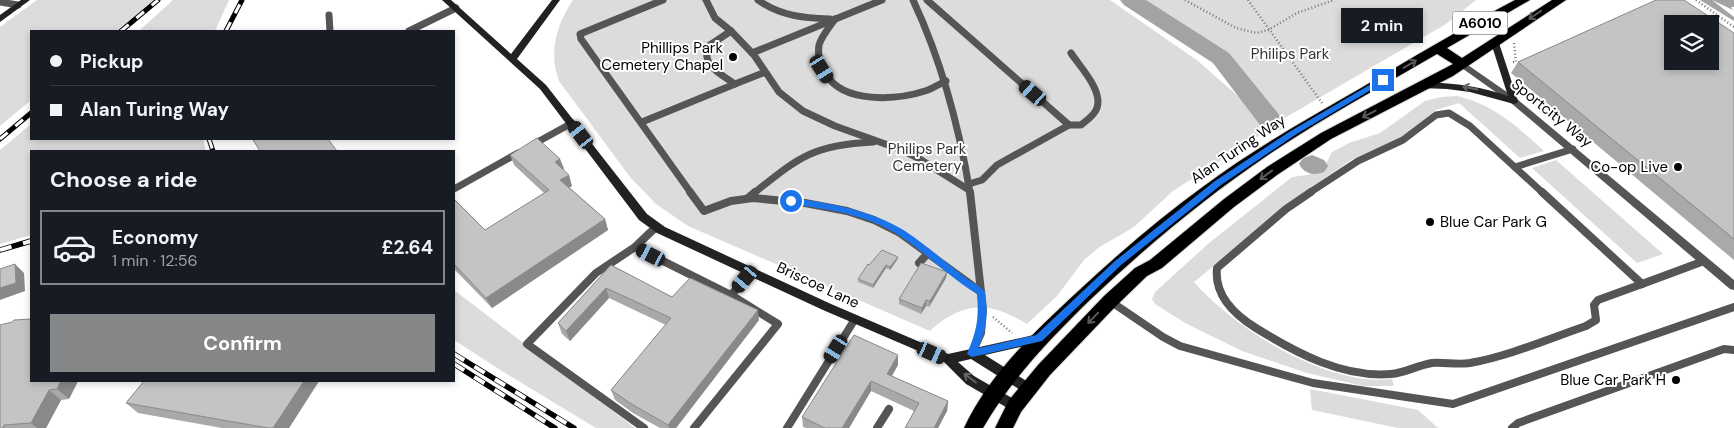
<!DOCTYPE html>
<html lang="en">
<head>
<meta charset="utf-8">
<style>
	:root { --surface:#171b24; --page:#242831; --text:#f1f3f6; --muted:#9ea1a6; --line:#363941; --accent:#858687 }
	body { margin:0; font-family:"DM Sans",sans-serif; background:var(--page); color:var(--text); height:100vh; display:flex; flex-direction:column; font-size:19px; white-space:nowrap }
	* { box-sizing:border-box; margin:0 }
	p { font-size:16px; color:var(--muted) }
	.icon { flex:none; width:28px; height:28px; fill:none; stroke:currentColor; stroke-width:2; stroke-linecap:round; stroke-linejoin:round }
	.map { position:relative; flex:1; overflow:hidden }
	.drawer { position:absolute; left:30px; top:150px; width:425px; height:232px; display:flex; flex-direction:column; background:var(--surface); border-radius:0px; box-shadow:0 2px 8px #0003 }
	.drawer>* { flex:none }
	.top-card { position:absolute; left:30px; top:30px; width:425px; height:110px; border-radius:0px; box-shadow:0 2px 8px #0003; display:grid; align-content:center; height:110px; padding:0 20px; background:var(--surface) }
	.buttons { position:absolute; left:1664px; top:15px; display:grid; gap:10px }
	.buttons a { display:grid; place-items:center; width:55px; height:55px; border-radius:0px; background:var(--surface); box-shadow:0 2px 8px #0003; font-size:25px }
	.end { position:absolute; width:22px; height:22px; margin:-11px; border:6px solid #1a73e8; background:#fff; box-shadow:0 0 0 2px #fff }
	.from { border-radius:50% }
	.bubble { position:absolute; height:35px; border-radius:0px; background:var(--surface); box-shadow:0 2px 8px #0003; font-size:16px; font-weight:700; line-height:35px; text-align:center }
	.car { position:absolute; width:15px; height:30px; margin:-15px -8px; border-radius:6px; box-shadow:0 0 4px 1px #0007; background:linear-gradient(#222 24%,#8ab4d8 0 40%,#222 0 76%,#8ab4d8 0 86%,#222 0) }
	.top-card b { display:flex; align-items:center; gap:18px; height:48px; font-size:19px }
	.top-card b+b { border-top:1px solid var(--line) }
	.top-card i { width:12px; height:12px; background:var(--text) }
	ul { padding:0; list-style:none }
	li { display:flex; align-items:center; gap:15px; height:75px; margin:0 10px 8px; padding:0 10px; border:2px solid transparent; border-radius:0px }
	li div { flex:1 }
	li b { display:block; font-size:19px }
	li em { font-style:normal; font-weight:700 }
	li.selected { border-color:var(--accent) }
	li>.icon { width:45px; height:45px; stroke-width:1.5 }
	h2 { padding:0 20px; font-size:22px; line-height:60px }
	.primary-button { display:flex; gap:10px; margin-top:auto; padding:10px 20px }
	.primary-button a { flex:1; height:58px; border-radius:0px; background:var(--accent); color:#fff; font-size:20px; font-weight:700; line-height:58px; text-align:center }
	.map>svg:first-child { display:block }
</style>
</head>
<body>
<div class="map">
<svg width="1734" height="428" viewBox="0 0 1734 428">
	<rect width="100%" height="100%" fill="#fff"/>
	<!-- green -->
	<g fill="#dcdcdc">
		<polygon points="37,0 154,0 116,31 31,31 31,100 0,126 0,27"/>
		<polygon points="173,0 229,0 215,31 139,31"/>
		<path d="M 573,0 L 1110,0 L 1198,61 L 1273,127 L 1173,191 L 1134,227 L 1098,248 L 1084,260 L 1057,296 L 1027,324 C 990,301 962,301 930,331 L 688,226 L 656,204 L 630,177 L 559,81 C 548,52 557,24 573,0 Z"/>
		<polygon points="1134,0 1476,0 1446,24 1276,123 1223,57"/>
		<path d="M 1457,96 C 1493,104 1517,126 1544,151 L 1520,158 L 1459,103 L 1436,110 L 1404,136 L 1351,160 L 1304,192 L 1194,282 C 1235,329 1327,387 1392,379 L 1394,386 L 1363,386 L 1307,373 L 1242,351 L 1185,323 L 1155,304 L 1152,299 L 1155,292 L 1209,243 L 1292,177 L 1308,175 L 1327,162 L 1332,152 L 1349,143 L 1380,133 L 1425,101 L 1441,97 Z"/>
		<polygon points="31,124 31,139 203,139 206,151 31,151 31,235 0,244 0,150"/>
		<polygon points="1556,160 1663,254 1637,263 1532,168"/>
		<polygon points="454,290 635,428 596,428 505,373 454,340"/>
		<polygon points="1310,389 1418,410 1438,428 1398,428 1312,410"/>
	</g>
	<!-- water -->
	<polygon fill="#a3a3a3" points="1700,0 1734,0 1734,7 1731,7 1733,10 1712,0 1734,17 1734,21"/>
	<g fill="none" stroke-linecap="round" stroke-linejoin="round">
		<!-- river -->
		<g fill="#a3a3a3" fill-rule="evenodd">
			<polygon points="1120,0 1146,0 1229,53 1281,117 1284,123 1281,129 1272,131 1263,129 1213,63 1124,5"/>
			<path d="M 1312,155 L 1324,160 L 1328,166 L 1324,172 C 1313,176 1305,174 1299,164 L 1303,158 Z"/>
		</g>
		<!-- highway casing -->
		<g stroke="#dbdbdb" stroke-width="2">
			<path id="highway" d="M 1515,0 L 1530,0 L 1447,48 L 1462,58 L 1552,0 L 1566,0 L 1453,76 L 1331,139 L 1277,175 L 1234,207 L 1162,268 L 1147,276 L 1116,306 L 1050,375 L 1021,412 L 1013,428 L 995,428 L 1009,400 L 1038,365 L 1104,296 L 1135,268 L 1150,260 L 1224,199 L 1267,167 L 1321,133 L 1453,64 L 1437,54 C 1382,86 1325,117 1271,153 C 1207,196 1148,245 1092,298 C 1051,338 1012,378 983,428 L 964,428 C 988,376 1033,333 1074,295 C 1116,256 1158,219 1204,186 C 1254,149 1307,119 1361,88 C 1412,58 1462,28 1515,0 Z"/>
		</g>
		<!-- path -->
		<g stroke="#777" stroke-width="2.5" stroke-dasharray="1 2.5" stroke-linecap="butt">
			<polyline points="1185,0 1236,28 1256,33 1268,30 1297,13 1334,0"/>
			<polyline points="1248,0 1322,103"/>
			<polyline points="1696,0 1734,27"/>
			<polyline points="1513,62 1516,62 1514,43"/>
			<polyline points="993,317 1012,333"/>
		</g>
		<!-- lane-far1 -->
		<g stroke="#555" stroke-width="7">
			<polyline points="663,0 580,34 581,39 691,193"/>
			<polyline points="706,0 715,18 731,31"/>
			<path d="M 758,0 C 780,16 804,18 830,19"/>
			<path d="M 913,0 C 942,62 959,126 970,193"/>
			<polyline points="927,0 1069,125"/>
			<polyline points="0,2 18,5"/>
			<polyline points="329,15 330,31"/>
			<path d="M 835,19 C 830,26 821,37 819,45 C 817,56 821,65 826,74 C 843,104 897,100 925,91 C 932,89 939,84 946,81"/>
			<polyline points="409,31 456,8"/>
			<polyline points="752,53 882,0"/>
			<path d="M 763,73 L 735,84 C 721,74 703,67 707,47 L 731,31 L 754,55 L 779,92 L 803,111 L 835,126 L 902,150 L 918,158 L 969,190"/>
			<polyline points="642,122 735,84"/>
			<polyline points="532,145 572,123"/>
			<polyline points="1515,167 1573,149"/>
			<path d="M 969,184 L 982,180 L 997,165 L 1069,125 L 1081,125 C 1087,120 1094,116 1097,108 C 1103,90 1080,67 1071,53"/>
			<polyline points="454,189 518,153"/>
			<path d="M 754,193 C 799,157 813,145 873,142"/>
			<polyline points="1309,193 1358,161 1403,140 1436,115 1449,113 1470,126 1543,193"/>
		</g>
		<!-- lane -->
		<g stroke="#555" stroke-width="8">
			<polyline points="690,192 704,211 731,201 753,198 805,203 847,211 874,220 900,233 981,292"/>
			<polyline points="970,192 983,310 981,333 972,353"/>
			<path d="M 1311,192 L 1286,209 L 1217,268 C 1214,295 1235,315 1256,328 C 1296,353 1343,378 1391,374 C 1405,373 1418,365 1432,363 C 1444,362 1457,365 1470,363 C 1509,356 1548,339 1586,326 L 1596,320 L 1594,305 L 1598,300 L 1642,284"/>
			<polyline points="1542,192 1642,284"/>
			<polyline points="748,198 755,192"/>
			<polyline points="656,227 635,247 731,295 778,324 694,428"/>
			<polyline points="635,247 596,273 527,344 644,428"/>
			<polyline points="919,263 928,253"/>
			<polyline points="1642,284 1704,261"/>
			<polyline points="731,295 753,271"/>
			<polyline points="1110,301 1163,337 1180,346 1313,383 1453,404 1734,307"/>
			<polyline points="787,428 855,319"/>
			<polyline points="877,428 889,409"/>
			<polyline points="1512,428 1518,423 1724,349 1734,350"/>
		</g>
		<!-- street -->
		<polygon fill="#555" fill-rule="evenodd" points="1462,61 1517,99 1734,280 1734,290 1730,289 1511,103 1459,66 1458,64"/>
		<!-- secondary -->
		<g fill="#222" fill-rule="evenodd">
			<polygon points="21,0 30,0 0,22 0,15"/>
			<polygon points="442,0 451,0 511,54 552,0 560,0 517,59 546,85 647,214 665,227 831,304 948,354 1038,334 1042,336 1044,339 1042,342 985,355 1033,385 1035,389 1033,393 1029,394 1025,393 971,359 958,362 974,376 1019,402 1021,406 1019,410 1015,411 1011,410 966,384 944,362 823,310 657,233 639,220 540,89"/>
			<path d="M 1495,40 L 1499,43 L 1518,101 L 1517,103 L 1514,104 L 1470,92 L 1447,89 L 1421,88 L 1420,86 L 1421,84 L 1424,83 C 1453,82 1480,87 1508,96 L 1491,43 Z"/>
		</g>
		<!-- highway -->
		<use href="#highway" fill="#000" fill-rule="evenodd"/>
		<!-- rail-far1 casing -->
		<g stroke="#000" stroke-width="5">
			<g id="rail-far1">
				<polyline points="121,31 158,0"/>
				<polyline points="226,31 242,0"/>
				<polyline points="0,139 31,113"/>
				<polyline points="209,139 213,151"/>
			</g>
		</g>
		<!-- rail casing -->
		<g stroke="#000" stroke-width="5.5">
			<g id="rail">
				<polyline points="0,250 31,241"/>
				<polyline points="454,354 574,428"/>
				<polyline points="454,364 555,428"/>
			</g>
		</g>
		<!-- rail-far1 -->
		<use href="#rail-far1" stroke="#fff" stroke-width="3" stroke-dasharray="10" stroke-linecap="butt"/>
		<!-- rail -->
		<use href="#rail" stroke="#fff" stroke-width="4" stroke-dasharray="12" stroke-linecap="butt"/>
	</g>
	<!-- wall -->
	<g fill="#a9a9a9">
		<polygon points="1734,33 1734,260 1511,73 1518,62"/>
		<polygon points="510,155 560,159 564,169 563,170 572,186 569,187 605,219 608,230 492,308 454,269 454,199 485,230 544,193 514,165"/>
		<polygon points="898,257 897,260 890,270 886,268 873,288 858,282 858,279 869,265"/>
		<polygon points="611,265 672,297 759,320 676,428 660,428 633,413 615,400 611,390 666,325 609,298 570,341 562,334 558,323"/>
		<polygon points="947,272 946,278 929,307 926,306 921,314 899,304 899,299"/>
		<polygon points="12,322 78,381 69,399 61,400 46,428 0,428"/>
		<polygon points="898,355 898,365 892,376 948,401 947,411 938,428 905,428 914,411 871,391 849,428 806,428 803,427 802,417"/>
		<polygon points="144,381 319,381 289,428 222,428 138,413 126,403"/>
	</g>
	<!-- shaded-wall -->
	<g fill="#898989">
		<polygon points="560,159 564,169 558,173 555,162"/>
		<polygon points="569,175 572,186 564,191 560,180"/>
		<polygon points="605,219 608,230 492,308 486,298"/>
		<polygon points="898,257 897,260 890,270 890,267"/>
		<polygon points="15,264 24,273 25,291 0,300 0,288"/>
		<polygon points="886,265 886,268 873,288 873,285"/>
		<polygon points="947,272 946,278 929,307 930,301"/>
		<polygon points="606,288 609,298 570,341 566,331"/>
		<polygon points="926,300 926,306 921,314 922,308"/>
		<polygon points="758,310 759,320 676,428 669,428 668,425"/>
		<polygon points="898,355 898,365 887,384 887,374"/>
		<polygon points="61,381 78,381 69,399 57,389"/>
		<polygon points="304,381 319,381 289,428 273,428"/>
		<polygon points="871,381 871,391 849,428 842,428"/>
		<polygon points="49,390 61,400 46,428 37,428 31,423"/>
		<polygon points="948,401 947,411 938,428 934,428"/>
	</g>
	<!-- building -->
	<g fill="#c4c4c4" stroke="#898989" fill-rule="evenodd">
		<path d="M 1656,0 L 1684,0 L 1734,33 L 1734,239 L 1518,62 ZM 1672,24 L 1710,24 L 1710,61 L 1672,61 Z"/>
		<polygon points="537,138 560,159 555,162 569,175 560,180 605,219 486,298 454,264 454,199 485,230 549,190 510,155"/>
		<polygon points="255,139 328,139 337,151 260,151 253,140"/>
		<polygon points="882,250 898,257 890,267 886,265 873,285 858,279 868,264 869,265"/>
		<polygon points="921,263 947,272 930,301 926,300 922,308 899,299"/>
		<polygon points="15,264 16,283 0,288 0,269"/>
		<polygon points="611,265 672,297 690,278 758,310 668,425 630,403 611,390 671,318 606,288 566,331 558,323"/>
		<polygon points="31,319 31,381 61,381 57,389 49,390 31,423 4,425 3,428 0,428 0,325 12,322 14,320"/>
		<polygon points="854,335 898,355 887,374 948,401 934,428 905,428 919,403 871,381 842,428 825,428 802,417"/>
		<polygon points="144,381 304,381 273,428 268,428 126,403"/>
	</g>
	<!-- one-way arrows -->
	<defs><path id="oneway-shaft" d="M-6 0H5M1.5-3L5.5 0L1.5 3" fill="none" stroke-width="1.6" stroke-linecap="round" stroke-linejoin="round" transform="scale(1.25)"/></defs>
	<g stroke="#595959">
		<use href="#oneway-shaft" transform="translate(1535 15) rotate(146)"/>
		<use href="#oneway-shaft" transform="translate(1410 64) rotate(-31)"/>
		<use href="#oneway-shaft" transform="translate(1369 114) rotate(153)"/>
		<use href="#oneway-shaft" transform="translate(1266 175) rotate(144)"/>
		<use href="#oneway-shaft" transform="translate(1093 318) rotate(134)"/>
	</g>
	<g stroke="#646464">
		<use href="#oneway-shaft" transform="translate(1470 88) rotate(-168)"/>
		<use href="#oneway-shaft" transform="translate(970 378) rotate(-143)"/>
	</g>
	<!-- route -->
	<path fill="#1a73e8" d="M 1383,77 L 1387,80 L 1386,81 L 1295,135 L 1221,185 L 1121,265 L 1042,341 L 972,357 L 967,354 C 977,330 979,319 977,294 C 949,277 927,254 900,236 C 868,215 828,209 791,204 L 787,201 L 791,198 C 830,203 871,210 905,231 C 926,245 944,261 963,276 C 970,282 980,285 985,292 C 988,313 987,329 978,348 L 984,347 L 1036,335 L 1115,261 L 1215,181 L 1289,132 Z"/>
	<!-- markers -->
	<g fill="#000" stroke="#fff" stroke-width="2">
		<circle cx="733" cy="57" r="5"/>
		<circle cx="1678" cy="167" r="5"/>
		<circle cx="1430" cy="222" r="5"/>
		<circle cx="1676" cy="380" r="5"/>
	</g>
	<g text-anchor="middle" stroke-width="4" stroke-linejoin="round" paint-order="stroke">
		<!-- shield labels -->
		<rect fill="#fff" stroke="#4c4c4c" stroke-width="1" x="1452.5" y="11.5" width="55" height="23" rx="4"/>
		<g font-size="14" font-weight="bold" fill="#000">
			<text x="1480" y="28">A6010</text>
		</g>
		<!-- poi labels -->
		<g font-size="15" fill="#000" stroke="#fff" text-anchor="end">
			<text x="723" y="53">Phillips Park<tspan x="723" dy="17">Cemetery Chapel</tspan></text>
			<text x="1668" y="172">Co-op Live</text>
			<text x="1440" y="227" text-anchor="start">Blue Car Park G</text>
			<text x="1666" y="385">Blue Car Park H</text>
		</g>
		<!-- park labels -->
		<g font-size="15" fill="#333" stroke="#fff">
			<text x="1290" y="59">Philips Park</text>
			<text x="927" y="154">Philips Park<tspan x="927" dy="17">Cemetery</tspan></text>
		</g>
		<!-- street labels -->
		<g font-size="15" fill="#000" stroke="#fff">
			<text transform="translate(1552 113) rotate(39)" y="5">Sportcity Way</text>
			<text transform="translate(1238 149) rotate(-34)" y="5">Alan Turing Way</text>
			<text transform="translate(818 285) rotate(25)" y="5">Briscoe Lane</text>
		</g>
	</g>
</svg>
<div class="buttons">
<a><svg class="icon" aria-label="layers" viewBox="0 0 24 24"><path d="M12 4l9 5-9 5-9-5zM3 14l9 5 9-5"/></svg></a>
</div>
<i class="end from" style="left:791px;top:201px"></i>
<i class="end" style="left:1383px;top:80px"></i>
<div class="bubble" style="left:1341px;top:8px;width:82px">2 min</div>
<i class="car" style="left:822px;top:69px;rotate:148deg"></i>
<i class="car" style="left:1033px;top:93px;rotate:311deg"></i>
<i class="car" style="left:581px;top:135px;rotate:323deg"></i>
<i class="car" style="left:651px;top:255px;rotate:297deg"></i>
<i class="car" style="left:745px;top:279px;rotate:220deg"></i>
<i class="car" style="left:836px;top:349px;rotate:212deg"></i>
<i class="car" style="left:932px;top:353px;rotate:114deg"></i>
<div class="top-card">
<b><i class="from"></i>Pickup</b>
<b><i></i>Alan Turing Way</b>
</div>
<section class="drawer">
<h2>Choose a ride</h2>
<ul>
<li class="selected"><svg class="icon" aria-label="car" viewBox="0 0 24 24"><path d="M5 17H2v-5l4-1 3-4h7l3 4 3 1v5h-3M9 17h6M6 11h13"/><circle cx="7" cy="17" r="2"/><circle cx="17" cy="17" r="2"/></svg><div><b>Economy</b><p>1 min · 12:56</p></div><em>£2.64</em></li>
</ul>
<div class="primary-button"><a>Confirm</a></div>
</section>
</div>
</body>
</html>
